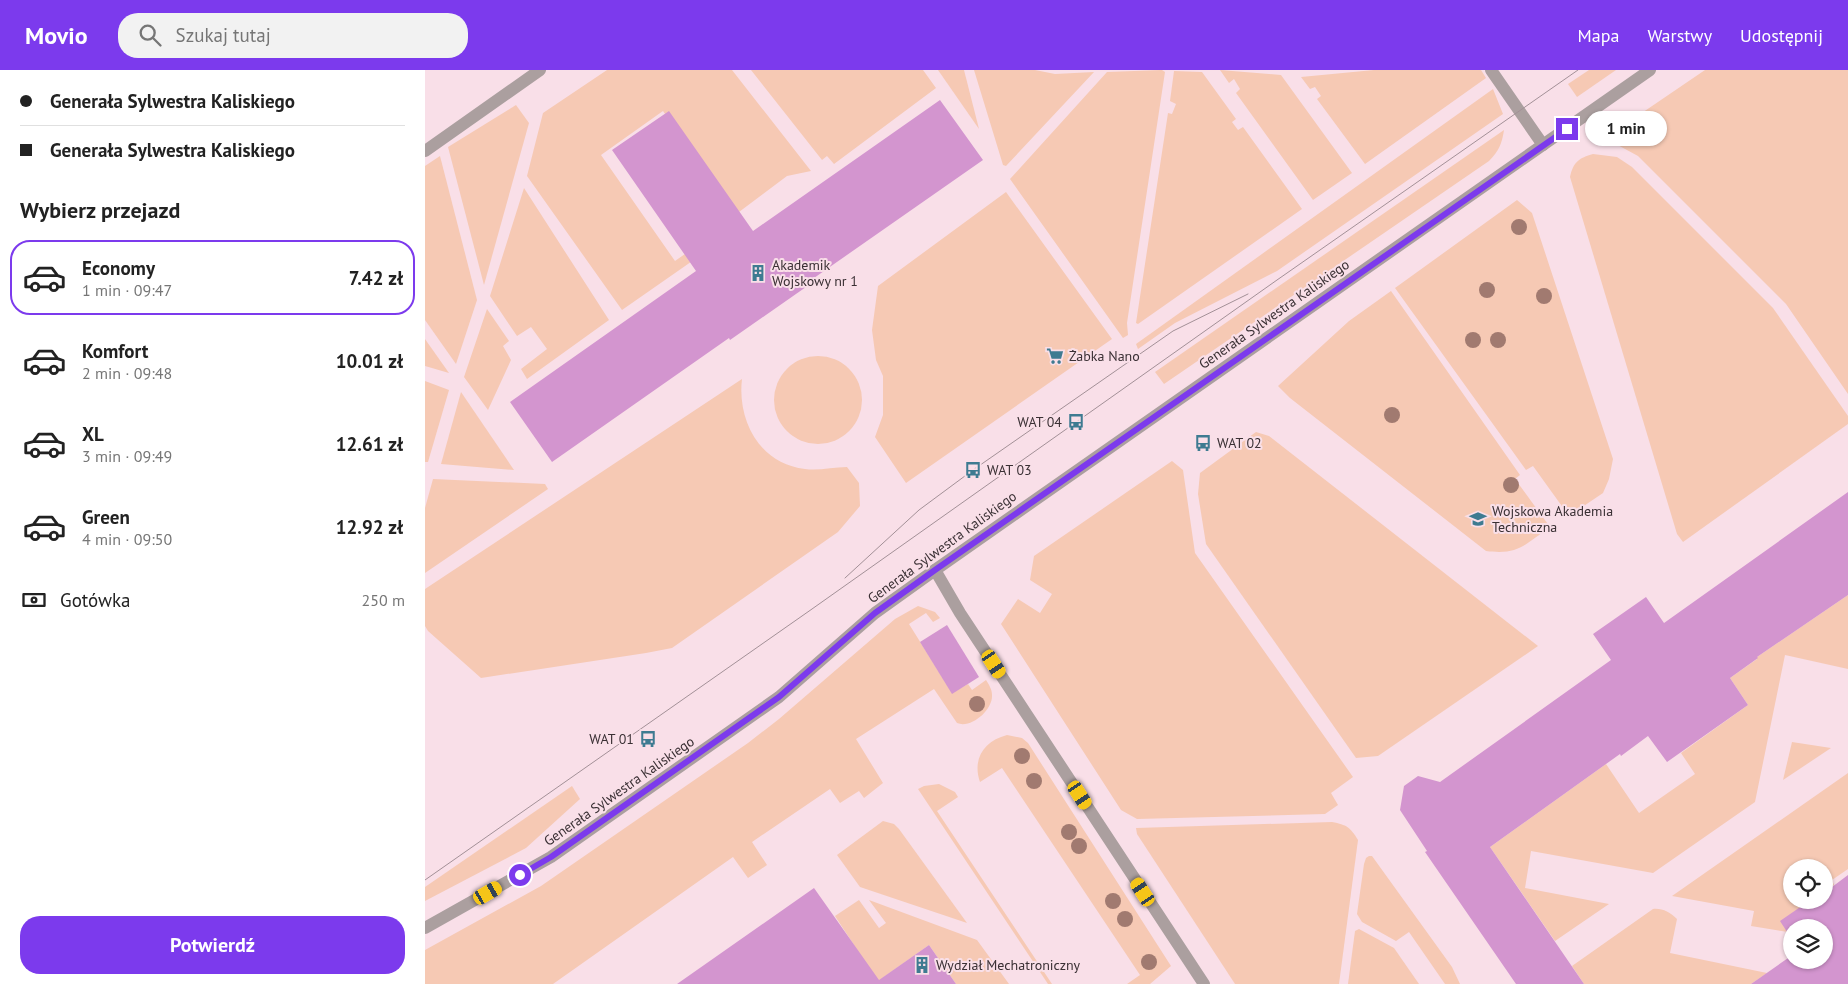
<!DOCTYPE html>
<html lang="pl">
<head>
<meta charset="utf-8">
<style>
	:root { --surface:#fff; --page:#f2f2f2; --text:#222; --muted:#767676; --line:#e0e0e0; --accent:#7c3aed }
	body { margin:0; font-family:"PT Sans",sans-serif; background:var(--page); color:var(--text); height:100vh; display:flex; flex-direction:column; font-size:19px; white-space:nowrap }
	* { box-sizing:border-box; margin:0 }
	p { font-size:16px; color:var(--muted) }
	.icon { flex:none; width:28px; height:28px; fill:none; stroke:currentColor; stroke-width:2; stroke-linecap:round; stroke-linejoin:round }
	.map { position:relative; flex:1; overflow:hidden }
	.side { display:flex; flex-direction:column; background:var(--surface); width:425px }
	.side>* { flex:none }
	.top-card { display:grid; align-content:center; height:110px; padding:0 20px; background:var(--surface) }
	.tools { position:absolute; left:1358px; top:789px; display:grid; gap:10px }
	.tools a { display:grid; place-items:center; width:50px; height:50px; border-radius:50%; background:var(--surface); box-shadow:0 1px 4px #0004; font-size:25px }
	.end { position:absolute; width:22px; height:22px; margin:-11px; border:6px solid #7c3aed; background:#fff; box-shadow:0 0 0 2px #fff }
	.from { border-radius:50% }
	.bubble { position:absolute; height:35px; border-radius:18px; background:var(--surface); box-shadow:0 1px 4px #0004; font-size:16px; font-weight:600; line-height:35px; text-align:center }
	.car { position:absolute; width:15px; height:30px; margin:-15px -8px; border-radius:6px; box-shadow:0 0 4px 1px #0007; background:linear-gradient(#f5c518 24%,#345 0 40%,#f5c518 0 76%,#345 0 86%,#f5c518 0) }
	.top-card b { display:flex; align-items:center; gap:18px; height:48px; font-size:19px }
	.top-card b+b { border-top:1px solid var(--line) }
	.top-card i { width:12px; height:12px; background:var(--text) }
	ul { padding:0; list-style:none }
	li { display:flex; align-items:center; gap:15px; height:75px; margin:0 10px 8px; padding:0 10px; border:2px solid transparent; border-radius:20px }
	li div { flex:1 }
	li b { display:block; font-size:19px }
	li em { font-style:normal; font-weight:600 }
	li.active { border-color:var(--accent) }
	li>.icon { width:45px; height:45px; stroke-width:1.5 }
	h2 { padding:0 20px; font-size:22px; line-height:60px }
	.pay { display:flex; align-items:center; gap:12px; height:55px; padding:0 20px; font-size:19px }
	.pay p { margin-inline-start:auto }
	.action { display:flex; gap:10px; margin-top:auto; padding:10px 20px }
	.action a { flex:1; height:58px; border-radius:20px; background:var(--accent); color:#fff; font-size:20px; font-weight:600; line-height:58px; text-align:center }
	header { display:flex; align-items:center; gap:30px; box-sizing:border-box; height:70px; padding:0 25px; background:var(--accent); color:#fff }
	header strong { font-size:24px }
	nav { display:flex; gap:28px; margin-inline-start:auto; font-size:18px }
	.search { width:350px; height:45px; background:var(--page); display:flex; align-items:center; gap:12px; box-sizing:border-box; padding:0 18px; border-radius:20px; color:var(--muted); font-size:19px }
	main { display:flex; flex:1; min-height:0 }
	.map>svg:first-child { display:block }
</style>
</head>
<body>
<header>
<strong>Movio</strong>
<div class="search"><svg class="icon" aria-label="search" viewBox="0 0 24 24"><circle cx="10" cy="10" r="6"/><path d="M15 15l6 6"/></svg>Szukaj tutaj</div>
<nav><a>Mapa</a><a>Warstwy</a><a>Udostępnij</a></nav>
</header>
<main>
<section class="side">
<div class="top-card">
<b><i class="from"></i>Generała Sylwestra Kaliskiego</b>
<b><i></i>Generała Sylwestra Kaliskiego</b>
</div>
<h2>Wybierz przejazd</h2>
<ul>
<li class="active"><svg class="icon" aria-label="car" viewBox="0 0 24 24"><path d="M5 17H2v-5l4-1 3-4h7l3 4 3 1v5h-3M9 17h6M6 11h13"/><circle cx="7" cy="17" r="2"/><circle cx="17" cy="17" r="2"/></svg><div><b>Economy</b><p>1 min · 09:47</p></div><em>7.42 zł</em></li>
<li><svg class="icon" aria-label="car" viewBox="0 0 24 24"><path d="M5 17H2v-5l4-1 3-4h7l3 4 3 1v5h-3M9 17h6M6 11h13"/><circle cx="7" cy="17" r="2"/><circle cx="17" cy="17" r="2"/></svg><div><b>Komfort</b><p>2 min · 09:48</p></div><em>10.01 zł</em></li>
<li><svg class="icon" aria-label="car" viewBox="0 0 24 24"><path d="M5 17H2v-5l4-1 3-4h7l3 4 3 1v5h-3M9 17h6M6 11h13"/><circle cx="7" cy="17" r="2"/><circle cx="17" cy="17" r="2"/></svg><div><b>XL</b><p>3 min · 09:49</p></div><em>12.61 zł</em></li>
<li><svg class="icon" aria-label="car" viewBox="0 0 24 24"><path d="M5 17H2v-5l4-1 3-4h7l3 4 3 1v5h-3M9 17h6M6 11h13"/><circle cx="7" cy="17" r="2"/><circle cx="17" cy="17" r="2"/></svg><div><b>Green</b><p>4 min · 09:50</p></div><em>12.92 zł</em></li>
</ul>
<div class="pay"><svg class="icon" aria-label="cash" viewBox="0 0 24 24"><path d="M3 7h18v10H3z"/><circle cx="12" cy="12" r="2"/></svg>Gotówka<p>250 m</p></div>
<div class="action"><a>Potwierdź</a></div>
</section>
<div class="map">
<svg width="1423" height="914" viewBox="0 0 1423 914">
	<rect width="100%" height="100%" fill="#f9dfe8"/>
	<!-- green -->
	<g fill="#f6c9b4">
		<polygon points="182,0 307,0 386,101 362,106 310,145 238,41 176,85 250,191 267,179 273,187 197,240 102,106 118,43"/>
		<polygon points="326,0 498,0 511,18 409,94 402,86 397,90"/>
		<polygon points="513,0 539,0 554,59"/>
		<polygon points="549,0 610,0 630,4 669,2 581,96 578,95"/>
		<polygon points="737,0 740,2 702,253 703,265 698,268 585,109 682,2"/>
		<polygon points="795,0 856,5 927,103 888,130 811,23 815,19 809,9 804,13"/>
		<polygon points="949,0 1056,0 1061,8 940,94 892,29 896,26 890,17 885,19 876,7"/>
		<polygon points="1164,0 1191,0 1152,27 1143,14"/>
		<polygon points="1280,0 1423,0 1423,324 1361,234 1213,86 1189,73 1183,66"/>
		<polygon points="749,1 777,2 811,49 807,52 813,60 818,57 877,139 713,254 711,253 743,43 747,44 751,34 745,31"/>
		<polygon points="1068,19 1078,44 852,201 750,253 713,279 711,274"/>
		<polygon points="91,35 104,53 59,215 23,77"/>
		<path d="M 1079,60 C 1077,73 1074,81 1064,91 L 739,314 L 730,302 Z"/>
		<path d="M 1168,84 L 1192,87 L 1207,97 L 1348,238 L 1423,346 L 1423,354 L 1258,472 L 1252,464 L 1145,107 C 1148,92 1154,88 1168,84 Z"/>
		<polygon points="15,86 52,230 31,294 0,250 0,96"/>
		<polygon points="99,118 184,250 102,309 96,299 122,279 106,257 92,266 65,226"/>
		<polygon points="581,122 687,269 481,413 450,367 458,345 458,306 451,290 447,260 453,216"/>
		<polygon points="1092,130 1107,143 1188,389 1184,409 1178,423 1144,446 1108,396 1101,400 970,218"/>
		<path d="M 966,221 L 1095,405 L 1090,409 L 1125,457 C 1099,475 1094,485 1061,481 L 865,328 L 853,316 L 924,251 Z"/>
		<polygon points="62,239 84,271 78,276 86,290 63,340 39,307"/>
		<polygon points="0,269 24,303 0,296"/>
		<circle cx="393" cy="330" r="44"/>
		<path d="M 317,309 C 312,351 335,394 380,399 C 393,401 408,397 422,397 L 434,413 L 435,436 L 413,462 L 247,578 L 221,583 L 56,608 L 3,561 L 0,556 L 0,519 Z"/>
		<polygon points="0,311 24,320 3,392 0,392"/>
		<polygon points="36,322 89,400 16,394"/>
		<polygon points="831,362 844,366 1113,576 953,686 931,688 781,474 773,424 775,403"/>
		<polygon points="747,391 758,400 770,483 928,707 906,723 913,735 900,744 712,749 696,740 576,554 593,529 615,543 627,524 605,510 609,486"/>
		<polygon points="8,409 120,414 123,419 0,503 0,438"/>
		<polygon points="1423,525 1423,599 1360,585 1330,732 1228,803 1106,781 1100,818 1184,834 1130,871 1065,777 1181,694 1214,743 1270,704 1256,683 1323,635 1305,608 1332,589 1332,587"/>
		<path d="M 493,536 L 510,542 L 515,548 L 508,552 L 501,543 L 484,554 L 527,623 L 543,614 L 547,620 L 561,610 C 564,615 567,619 567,625 C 568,640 546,659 532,653 L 509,619 L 431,669 L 458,713 L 439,728 L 434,721 L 415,733 L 405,719 L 327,772 L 342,795 L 323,808 L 308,787 L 128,914 L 0,914 L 0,880 L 116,816 L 323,673 L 354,649 L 470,549 Z"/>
		<path d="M 582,665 L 597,668 L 603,673 L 746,896 L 725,914 L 702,914 L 715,905 L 577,698 L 555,712 C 547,689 559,671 582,665 Z"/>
		<polygon points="1367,672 1406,678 1358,710"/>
		<polygon points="1423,703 1423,799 1407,810 1409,815 1399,823 1399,798 1366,798 1366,830 1388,830 1363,862 1326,856 1329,841 1247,826"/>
		<polygon points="514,714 530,722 533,727 512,741 627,914 623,914 493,719 499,716"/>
		<polygon points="147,716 155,729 101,778 0,831 0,817"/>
		<polygon points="458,751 469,754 474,759 542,853 435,817 412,785"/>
		<path d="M 907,752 C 922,755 925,757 933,770 L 914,914 L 810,914 L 712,764 L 711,758 Z"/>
		<polygon points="944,786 947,786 1027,897 1035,914 1020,914 984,862 971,871 937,852 932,844 939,794 941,788"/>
		<polygon points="434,830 454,858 461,853 444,830 552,870 584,914 531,914 504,875 449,914 374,914 429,875 410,846"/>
		<path d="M 1228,839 C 1237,838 1245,842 1252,849 L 1245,883 L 1342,903 L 1326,914 L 1159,914 L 1147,896 Z"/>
		<polygon points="934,859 969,878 994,914 923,914 930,861"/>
	</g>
	<!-- building -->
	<g fill="#d395cf">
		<polygon points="515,30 558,90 379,215 381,217 305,270 304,268 127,392 85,332 271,201 187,80 244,41 328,161"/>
		<polygon points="1423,422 1423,525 1332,587 1333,588 1305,608 1323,635 1242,692 1223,666 1196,686 1195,684 1065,777 1159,914 1091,914 1000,782 1002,781 975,740 979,716 993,706 1015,712 1186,590 1168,564 1221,527 1239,553"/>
		<polygon points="522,555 554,607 527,624 495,572"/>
		<polygon points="1423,805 1423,914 1326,914 1366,886 1366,890 1399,890 1399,858 1366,858 1366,868 1355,851 1384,831 1399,830 1399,823"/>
		<polygon points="389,818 454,910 504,875 531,914 252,914"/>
	</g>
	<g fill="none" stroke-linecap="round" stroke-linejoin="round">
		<!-- minor -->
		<g stroke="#ab9f9f" stroke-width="12">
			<polyline points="1066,0 1118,75"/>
			<polyline points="0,81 115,0"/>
			<polyline points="510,500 535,543 779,914"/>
			<polyline points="0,858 126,787 354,627 450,543 510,500 1225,0"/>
		</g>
		<!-- tram -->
		<g stroke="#a39097" stroke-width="1">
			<polyline points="420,508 494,440 548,400 748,261 823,224"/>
			<polyline points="0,810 387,539 852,210 1153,0"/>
		</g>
	</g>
	<!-- trees -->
	<g fill="#a17a70">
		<circle cx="1094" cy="157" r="8"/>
		<circle cx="1062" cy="220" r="8"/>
		<circle cx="1119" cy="226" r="8"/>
		<circle cx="1048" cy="270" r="8"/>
		<circle cx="1073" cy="270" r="8"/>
		<circle cx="967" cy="345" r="8"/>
		<circle cx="1086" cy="415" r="8"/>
		<circle cx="552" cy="634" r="8"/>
		<circle cx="597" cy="686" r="8"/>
		<circle cx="609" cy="711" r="8"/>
		<circle cx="644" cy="762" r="8"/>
		<circle cx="654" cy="776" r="8"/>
		<circle cx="688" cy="831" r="8"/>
		<circle cx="700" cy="849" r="8"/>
		<circle cx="724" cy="892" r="8"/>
	</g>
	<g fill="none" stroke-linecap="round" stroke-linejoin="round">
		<!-- route -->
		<polyline stroke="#7c3aed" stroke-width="6" points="95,805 126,787 354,627 450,543 510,500 1142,59"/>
	</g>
	<!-- icons -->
	<defs>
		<g id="building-bare" transform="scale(1.35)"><path d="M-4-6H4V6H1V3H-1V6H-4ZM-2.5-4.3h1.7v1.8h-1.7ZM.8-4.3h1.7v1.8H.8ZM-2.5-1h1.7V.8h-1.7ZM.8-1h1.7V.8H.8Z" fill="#3e7b91" stroke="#f9dfe8" stroke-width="2.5" paint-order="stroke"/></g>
		<g id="supermarket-bare" transform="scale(1.35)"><path d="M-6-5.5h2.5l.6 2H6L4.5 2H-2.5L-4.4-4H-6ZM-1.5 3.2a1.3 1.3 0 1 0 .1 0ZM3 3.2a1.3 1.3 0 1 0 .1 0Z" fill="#3e7b91" stroke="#f9dfe8" stroke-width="2.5" paint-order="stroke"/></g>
		<g id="bus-bare" transform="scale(1.35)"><path d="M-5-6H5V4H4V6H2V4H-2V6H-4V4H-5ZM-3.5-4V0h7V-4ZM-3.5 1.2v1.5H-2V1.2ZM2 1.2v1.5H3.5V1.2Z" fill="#3e7b91" stroke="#f9dfe8" stroke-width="2.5" paint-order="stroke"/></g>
		<g id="university-bare" transform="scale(1.35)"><path d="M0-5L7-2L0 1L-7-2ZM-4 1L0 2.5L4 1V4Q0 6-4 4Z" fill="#3e7b91" stroke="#f9dfe8" stroke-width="2.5" paint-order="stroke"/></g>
	</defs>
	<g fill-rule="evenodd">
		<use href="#building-bare" x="333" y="203"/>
		<use href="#supermarket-bare" x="630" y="286"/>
		<use href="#bus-bare" x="651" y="352"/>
		<use href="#bus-bare" x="778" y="373"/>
		<use href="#bus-bare" x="548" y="400"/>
		<use href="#university-bare" x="1053" y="449"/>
		<use href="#bus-bare" x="223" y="669"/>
		<use href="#building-bare" x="497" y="895"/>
	</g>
	<g text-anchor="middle" stroke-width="4" stroke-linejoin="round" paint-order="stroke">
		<!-- poi labels -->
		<g font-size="14" fill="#3a3034" stroke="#f9dfe8" text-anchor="start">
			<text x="347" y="200">Akademik<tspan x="347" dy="16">Wojskowy nr 1</tspan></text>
			<text x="644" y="291">Żabka Nano</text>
			<text x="637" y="357" text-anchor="end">WAT 04</text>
			<text x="792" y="378">WAT 02</text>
			<text x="562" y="405">WAT 03</text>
			<text x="1067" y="446">Wojskowa Akademia<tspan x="1067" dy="16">Techniczna</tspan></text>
			<text x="209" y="674" text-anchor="end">WAT 01</text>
			<text x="511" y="900">Wydział Mechatroniczny</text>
		</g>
		<!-- street labels -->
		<g font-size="14" fill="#3a3034" stroke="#f9dfe8">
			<text transform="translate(849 244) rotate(-35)" y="5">Generała Sylwestra Kaliskiego</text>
			<text transform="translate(517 477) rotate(-36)" y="5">Generała Sylwestra Kaliskiego</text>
			<text transform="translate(194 721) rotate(-35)" y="5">Generała Sylwestra Kaliskiego</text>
		</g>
	</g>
</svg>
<div class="tools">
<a><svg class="icon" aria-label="locate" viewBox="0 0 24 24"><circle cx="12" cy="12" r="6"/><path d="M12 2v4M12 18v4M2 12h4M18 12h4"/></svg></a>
<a><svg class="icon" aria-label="layers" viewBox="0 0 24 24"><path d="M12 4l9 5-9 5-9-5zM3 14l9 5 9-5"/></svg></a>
</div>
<i class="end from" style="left:95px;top:805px"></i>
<i class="end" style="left:1142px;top:59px"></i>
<div class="bubble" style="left:1160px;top:41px;width:82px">1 min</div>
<i class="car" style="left:569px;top:594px;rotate:147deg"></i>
<i class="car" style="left:655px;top:725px;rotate:147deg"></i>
<i class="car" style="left:718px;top:822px;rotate:327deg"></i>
<i class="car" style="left:63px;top:823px;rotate:60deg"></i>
</div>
</main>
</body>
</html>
